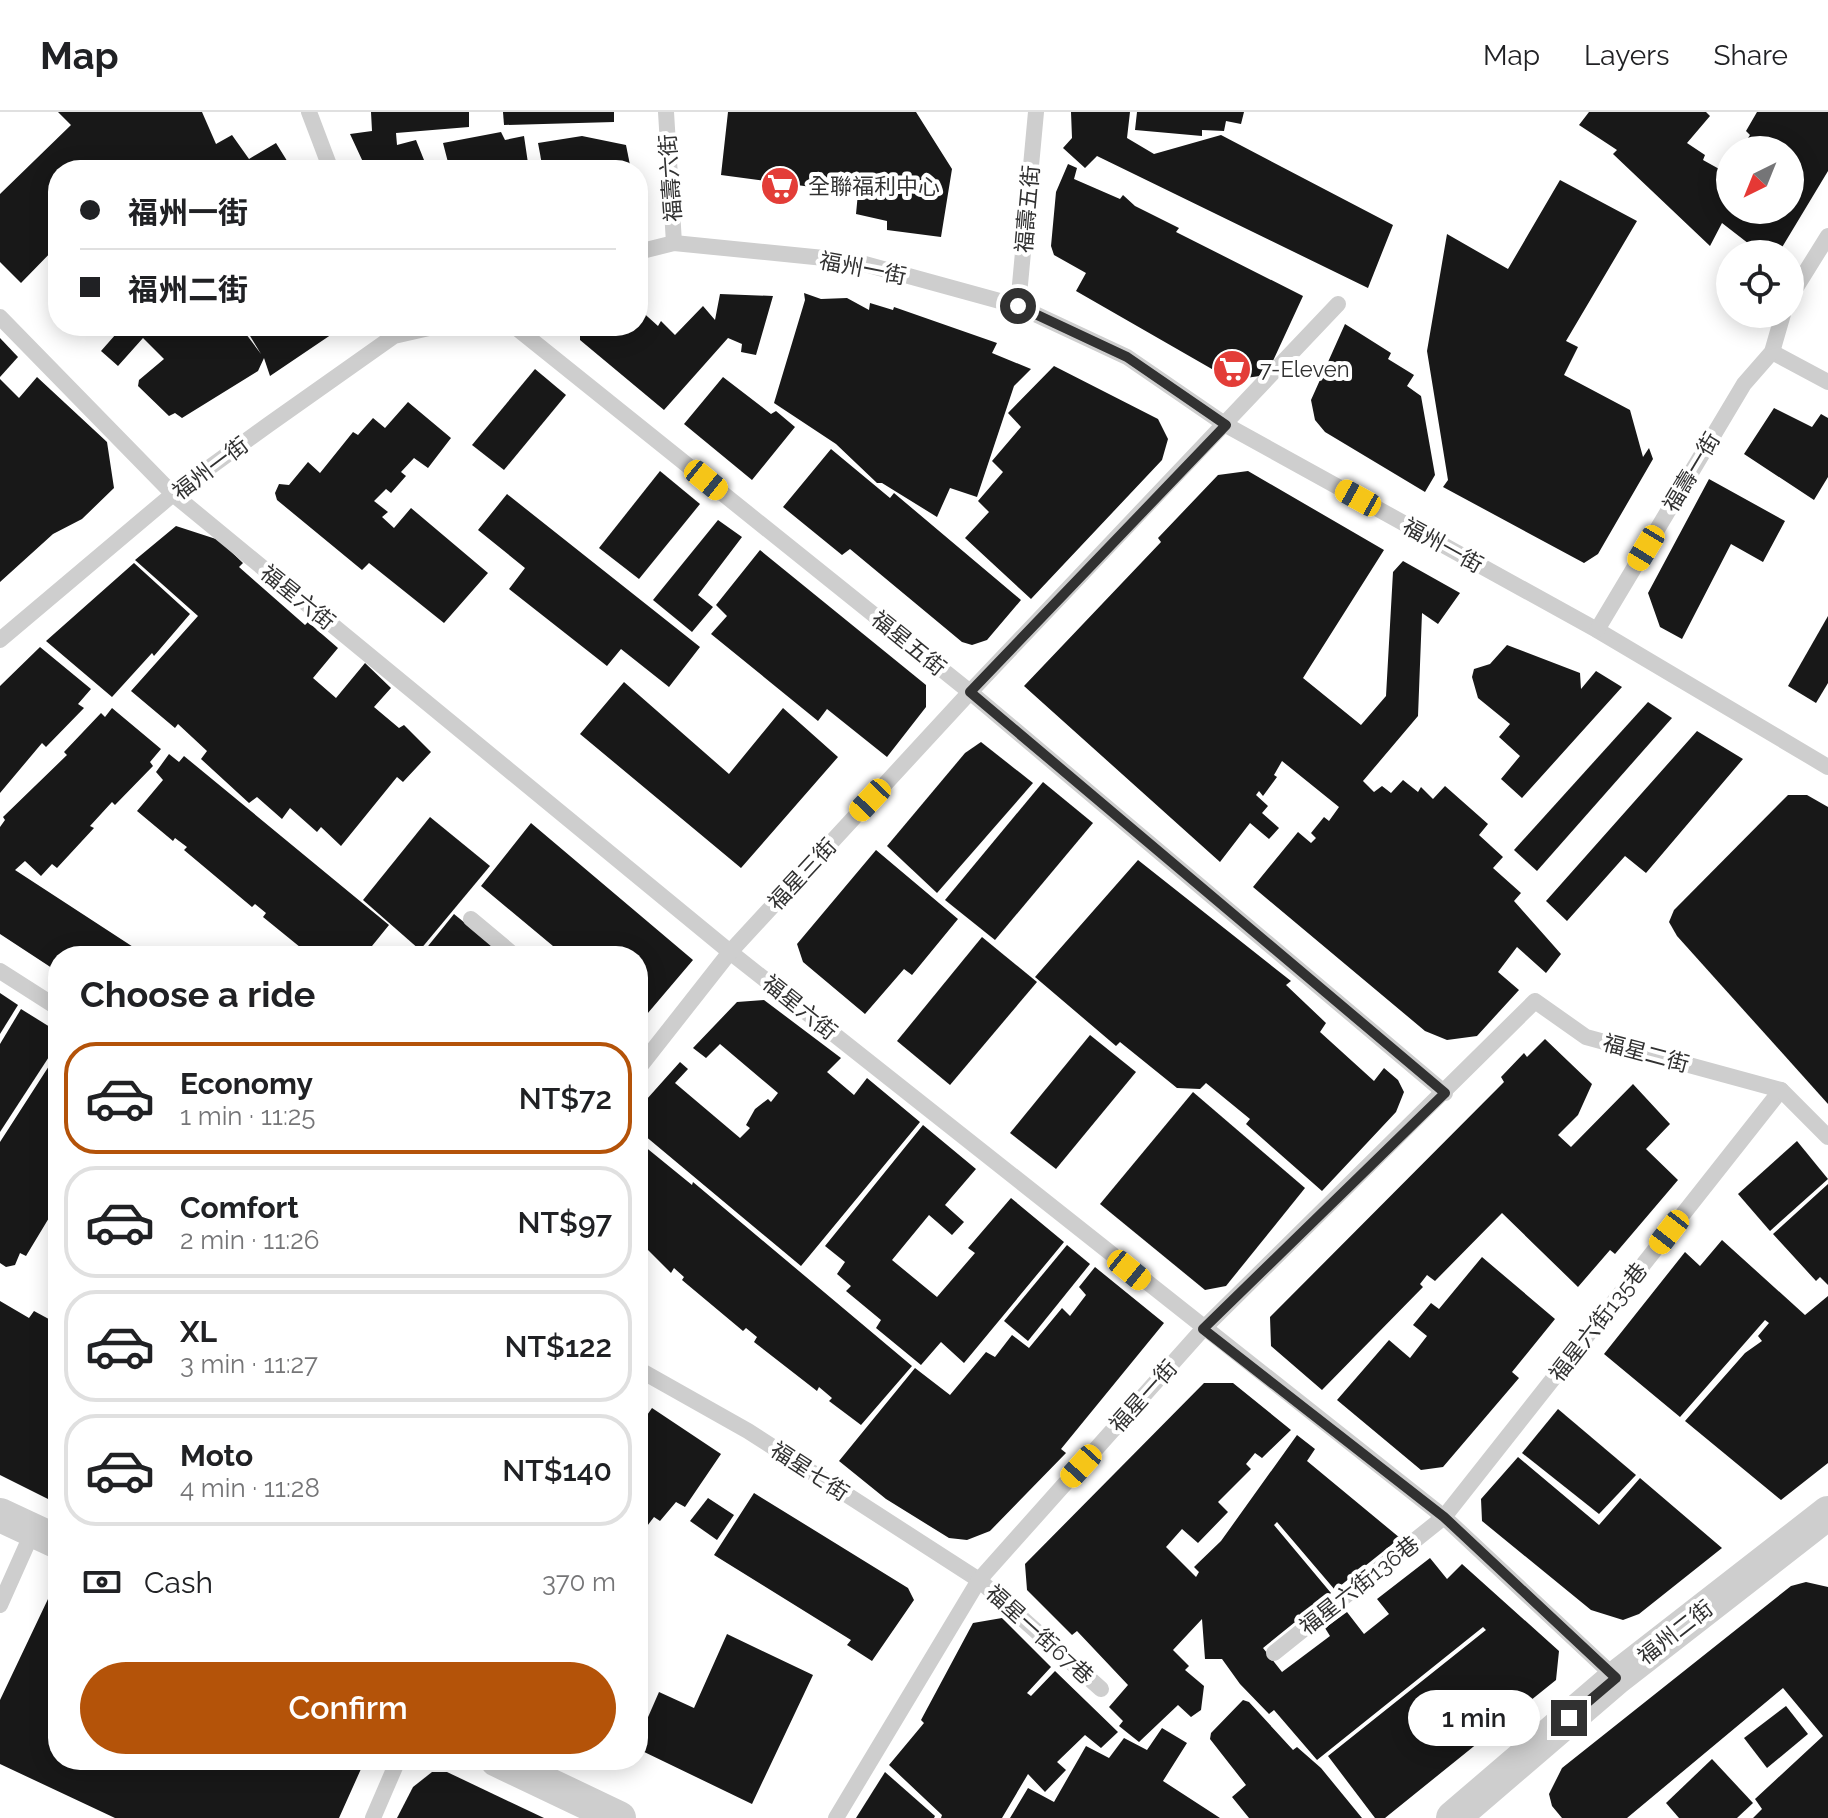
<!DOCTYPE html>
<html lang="en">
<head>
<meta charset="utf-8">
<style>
	:root { --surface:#fff; --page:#f2f2f2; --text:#202124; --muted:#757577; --line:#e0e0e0; --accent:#b45309 }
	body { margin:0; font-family:Raleway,"Noto Sans TC",sans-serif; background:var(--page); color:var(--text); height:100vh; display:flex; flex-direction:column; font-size:30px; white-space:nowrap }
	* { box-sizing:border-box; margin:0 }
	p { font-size:26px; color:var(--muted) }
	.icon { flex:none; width:44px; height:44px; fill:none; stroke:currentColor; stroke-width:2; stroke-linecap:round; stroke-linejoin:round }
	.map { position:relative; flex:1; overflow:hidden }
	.panel { position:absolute; left:48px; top:834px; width:600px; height:824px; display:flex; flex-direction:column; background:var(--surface); border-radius:32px; box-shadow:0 4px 20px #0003 }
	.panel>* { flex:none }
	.top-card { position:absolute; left:48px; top:48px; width:600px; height:176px; border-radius:32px; box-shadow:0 4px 20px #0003; display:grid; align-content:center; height:176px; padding:0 32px; background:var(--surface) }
	.needle { width:52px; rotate:223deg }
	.tools { position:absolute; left:1716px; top:24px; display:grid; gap:16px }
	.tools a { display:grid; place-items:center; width:88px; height:88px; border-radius:50%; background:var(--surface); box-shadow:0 4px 20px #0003; font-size:40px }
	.end { position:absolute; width:36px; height:36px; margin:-18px; border:10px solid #313131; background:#fff; box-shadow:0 0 0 4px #fff }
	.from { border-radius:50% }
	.bubble { position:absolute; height:56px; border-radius:28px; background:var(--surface); box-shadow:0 4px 20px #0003; font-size:26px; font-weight:600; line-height:56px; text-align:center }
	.car { position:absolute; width:24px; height:48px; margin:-24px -12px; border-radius:10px; box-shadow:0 0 6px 2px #0007; background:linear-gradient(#f5c518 24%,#345 0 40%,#f5c518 0 76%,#345 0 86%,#f5c518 0) }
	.top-card b { display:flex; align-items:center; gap:28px; height:76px; font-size:30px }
	.top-card b+b { border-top:2px solid var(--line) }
	.top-card i { width:20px; height:20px; background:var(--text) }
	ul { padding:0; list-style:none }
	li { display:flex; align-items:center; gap:24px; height:112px; margin:0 16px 12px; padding:0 16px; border:4px solid var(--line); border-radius:32px }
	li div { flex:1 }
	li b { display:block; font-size:30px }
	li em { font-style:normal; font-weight:600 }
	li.current { border-color:var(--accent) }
	li>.icon { width:72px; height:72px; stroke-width:1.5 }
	h2 { padding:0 32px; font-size:36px; line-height:96px }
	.pay { display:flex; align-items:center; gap:20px; height:88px; padding:0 32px; font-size:30px }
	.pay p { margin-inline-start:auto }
	.button { display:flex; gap:16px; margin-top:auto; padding:16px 32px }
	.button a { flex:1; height:92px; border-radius:48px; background:var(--accent); color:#fff; font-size:32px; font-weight:600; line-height:92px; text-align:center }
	header { display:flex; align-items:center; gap:48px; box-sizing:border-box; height:112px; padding:0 40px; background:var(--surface); border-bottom:2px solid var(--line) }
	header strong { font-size:38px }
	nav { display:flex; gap:44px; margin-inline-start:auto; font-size:28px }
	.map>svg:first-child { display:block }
</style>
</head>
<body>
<header>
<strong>Map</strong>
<nav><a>Map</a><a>Layers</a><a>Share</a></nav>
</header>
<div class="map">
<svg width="1828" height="1706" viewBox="0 0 1828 1706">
	<rect width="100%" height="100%" fill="#fff"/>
	<!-- building -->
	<g fill="#181818">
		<polygon points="58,0 202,0 216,32 232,23 249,47 276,31 289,52 279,58 143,58 139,51 132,58 58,58 58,133 21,171 0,150 0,82 71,13"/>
		<polygon points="371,0 469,0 469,15 396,21 397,33 416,28 428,58 354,58 353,55 363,50 350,22 372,19"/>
		<polygon points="503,0 614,0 614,10 504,13"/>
		<polygon points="728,0 916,0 952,57 941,125 887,118 887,109 856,102 858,81 721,63"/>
		<polygon points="1071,0 1130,0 1127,26 1154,42 1221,23 1393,113 1368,176 1097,44 1085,56 1063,36 1072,26"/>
		<polygon points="1137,0 1244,0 1241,12 1226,9 1224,19 1202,18 1202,24 1135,18"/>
		<polygon points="1589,0 1706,0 1710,4 1687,31 1705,43 1703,48 1721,58 1727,49 1730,51 1730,98 1790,98 1790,38 1740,38 1750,23 1746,19 1757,0 1828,0 1828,59 1778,142 1762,142 1722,111 1710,134 1613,42 1617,38 1579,13"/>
		<polygon points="501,20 505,28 524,24 529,58 450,58 443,31"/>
		<polygon points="582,24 626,33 631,58 543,58 538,31"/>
		<polygon points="1068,52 1077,56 1074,67 1120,87 1123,83 1135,94 1179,116 1176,120 1303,184 1272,251 1260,264 1231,268 1076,179 1086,161 1054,143 1051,134 1056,80"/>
		<polygon points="1560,68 1637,109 1566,229 1578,235 1564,263 1630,298 1643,345 1649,336 1653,347 1598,442 1584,451 1443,375 1448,368 1427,239 1447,122 1508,157"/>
		<polygon points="804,181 821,187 847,186 869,198 870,191 893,198 894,195 997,231 992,241 1031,257 1014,274 977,385 950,376 937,405 882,371 877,371 836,332 774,291 805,188"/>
		<polygon points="720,182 773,184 756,243 741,240 742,232 728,226 664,298 580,228 580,214 638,214 638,196 658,214 661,209 675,223 703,194 715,208"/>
		<polygon points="1345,212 1391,241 1388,247 1414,263 1407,274 1421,284 1435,363 1425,380 1325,320 1315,308 1311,288"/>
		<polygon points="123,214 240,214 261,242 244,214 344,214 270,264 264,246 258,259 182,306 175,301 169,304 138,274 139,268 164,247 143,226 118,254 101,239"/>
		<polygon points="0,226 18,245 0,265"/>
		<polygon points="1054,254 1158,307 1168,327 1162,348 1031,487 965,426 989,400 978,389 1003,360 992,349 1021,315 1008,301"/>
		<polygon points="535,257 566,283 504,358 472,333"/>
		<polygon points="37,265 107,330 114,376 82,407 53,422 0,470 0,267 19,286"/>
		<polygon points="723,265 771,302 776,299 795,315 752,368 684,312"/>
		<polygon points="408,290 451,326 428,356 414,346 401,360 406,364 391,381 386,377 374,389 388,400 382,405 394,416 411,396 488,461 444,511 369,451 362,458 277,388 275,381 279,372 289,373 308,350 320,361 353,320 358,323 373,306 385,316"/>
		<polygon points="1774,296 1812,315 1821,302 1828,306 1828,365 1814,388 1744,342"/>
		<polygon points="831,337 890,386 894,381 1021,488 987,528 972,533 962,530 850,437 842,443 783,395"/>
		<polygon points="660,359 700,392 639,467 599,436"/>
		<polygon points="1248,359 1384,438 1303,566 1361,613 1386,584 1393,460 1403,449 1460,481 1438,512 1422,501 1418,604 1363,669 1374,680 1382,674 1391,681 1403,668 1418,680 1421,675 1433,687 1445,674 1488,712 1479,723 1503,745 1493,756 1521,781 1514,789 1561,842 1546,861 1517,835 1498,860 1519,878 1477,924 1447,928 1425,919 1253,775 1298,720 1311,731 1316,726 1311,721 1324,705 1329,709 1339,695 1282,649 1274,663 1277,665 1263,684 1259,679 1256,683 1268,694 1262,701 1279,716 1269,727 1250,711 1220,750 1024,574 1161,430 1158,426 1218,363"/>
		<polygon points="1709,367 1785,409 1763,450 1731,432 1682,527 1660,515 1648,481"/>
		<polygon points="507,382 700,535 669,575 621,537 607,554 509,477 525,456 478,418"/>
		<polygon points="718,408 742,425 698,483 713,495 692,520 653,488"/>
		<polygon points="176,414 219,428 243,451 239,455 305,513 308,510 338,536 313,566 336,586 365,551 391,576 374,595 399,616 404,613 431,640 403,670 397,665 341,734 321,715 317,720 290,696 282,707 257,685 249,691 201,647 207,639 178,612 175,616 131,579 198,504 135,448"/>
		<polygon points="760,438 926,573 926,595 887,645 827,597 818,609 711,522 727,504 716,493"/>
		<polygon points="134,451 190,502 154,544 152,541 112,585 46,529"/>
		<polygon points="1828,504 1828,571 1816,591 1788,574"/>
		<polygon points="1507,533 1580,561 1581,577 1596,559 1622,575 1522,686 1501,667 1520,644 1499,625 1510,612 1478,586 1472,565 1474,557 1490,552"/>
		<polygon points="40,535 91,577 78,592 84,596 46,635 42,631 0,681 0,574"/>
		<polygon points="624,570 729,662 783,596 838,645 741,756 580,622"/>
		<polygon points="1648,590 1672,606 1537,759 1514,738"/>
		<polygon points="112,596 161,637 150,650 153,654 115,693 112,690 90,714 94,716 57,756 52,752 41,764 25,749 15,758 147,844 58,844 58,860 0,822 0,715 5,708 3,705 67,643 64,640 101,601 105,605"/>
		<polygon points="1697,619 1743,647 1646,761 1625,744 1567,809 1546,789"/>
		<polygon points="981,630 1033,671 937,781 887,734 965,641"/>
		<polygon points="169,642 179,650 184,644 389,813 372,834 383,844 311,844 263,805 266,801 255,792 252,795 184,738 187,735 175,726 173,729 137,699 163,668 156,660"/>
		<polygon points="1043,670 1093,711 995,828 945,788"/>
		<polygon points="1788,683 1807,683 1828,695 1828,992 1677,824 1669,810 1674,798"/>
		<polygon points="430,705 490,754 420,838 363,788"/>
		<polygon points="531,711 693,848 642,908 638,905 638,844 565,844 481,774"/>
		<polygon points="876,738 958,807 912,863 904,857 865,902 803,850 797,832"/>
		<polygon points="1138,748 1291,869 1286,873 1326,911 1320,920 1374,969 1384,956 1398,968 1404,980 1396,1000 1322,1079 1246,1012 1250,1007 1206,971 1200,977 1177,976 1120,930 1116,934 1035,865"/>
		<polygon points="454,802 505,844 420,844"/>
		<polygon points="982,825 1037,870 950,973 897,929"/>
		<polygon points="0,881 18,893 0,922"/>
		<polygon points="764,888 841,946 827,960 854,983 867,966 920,1010 801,1154 638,1018 638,997 680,950 688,957 675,971 740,1026 750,1016 746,1013 755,997 768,987 771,990 778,981 720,932 706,946 693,936 737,890"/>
		<polygon points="21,897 58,920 58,931 0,1020 0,932"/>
		<polygon points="1090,923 1136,960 1056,1057 1010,1021"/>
		<polygon points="1545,927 1592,972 1578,1003 1558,1023 1571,1035 1633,972 1670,1012 1646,1037 1678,1068 1615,1142 1610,1138 1578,1175 1502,1101 1435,1169 1427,1163 1420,1172 1423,1175 1322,1278 1271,1234 1270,1205 1504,970 1501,965 1524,941 1527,945"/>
		<polygon points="58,940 58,1091 26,1144 20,1141 15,1153 6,1155 0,1151 0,1030"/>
		<polygon points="1193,980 1305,1076 1226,1174 1205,1178 1100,1092"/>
		<polygon points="923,1013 976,1057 945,1093 964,1110 952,1123 929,1103 892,1148 937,1185 975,1141 968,1136 1011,1086 1064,1130 964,1251 941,1230 921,1253 876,1216 881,1208 846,1179 851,1174 837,1162 845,1150 825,1134"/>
		<polygon points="638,1029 692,1073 693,1070 912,1254 861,1313 829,1289 832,1286 819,1275 817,1279 754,1230 757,1225 746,1216 743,1219 682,1168 684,1165 674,1156 671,1161 642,1132 648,1124 638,1120"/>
		<polygon points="1797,1029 1828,1067 1770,1119 1738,1082"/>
		<polygon points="1828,1072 1828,1173 1820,1165 1816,1169 1773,1122"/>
		<polygon points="1722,1128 1805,1203 1828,1184 1828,1351 1781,1388 1685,1309 1745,1241 1762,1229 1758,1224 1769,1211 1765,1208 1680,1305 1604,1242 1685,1140 1700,1154"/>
		<polygon points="1067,1133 1090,1152 1028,1229 1004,1209"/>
		<polygon points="1482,1145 1555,1207 1512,1260 1519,1266 1443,1355 1421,1358 1337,1288 1389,1228 1410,1246 1427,1224 1413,1213 1431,1191 1439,1197"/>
		<polygon points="1095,1155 1164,1211 1061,1337 1066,1341 990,1419 967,1428 949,1426 886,1387 839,1349 915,1256 950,1283 986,1240 995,1245 1012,1223 1029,1236 1062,1196 1070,1204 1086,1183 1079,1175"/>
		<polygon points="0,1189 29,1206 34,1199 58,1212 58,1392 0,1363"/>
		<polygon points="1204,1271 1233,1271 1291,1318 1262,1346 1255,1341 1246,1352 1251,1357 1218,1390 1228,1400 1198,1431 1182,1417 1166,1435 1196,1465 1199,1460 1194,1455 1221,1429 1297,1323 1315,1337 1307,1349 1400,1426 1335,1478 1277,1410 1274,1413 1331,1481 1263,1536 1282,1560 1330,1524 1325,1516 1347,1500 1364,1522 1389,1502 1377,1487 1430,1446 1447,1467 1462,1452 1559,1539 1556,1568 1385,1706 1375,1706 1328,1644 1486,1518 1483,1515 1317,1648 1274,1598 1269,1602 1240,1572 1222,1547 1205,1547 1202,1507 1173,1538 1189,1554 1185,1558 1204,1574 1201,1598 1191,1605 1178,1593 1139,1630 1119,1614 1123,1609 1109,1595 1128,1573 1077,1519 1072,1523 1027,1478 1025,1452"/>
		<polygon points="652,1296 721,1342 685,1395 676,1390 660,1409 654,1405 638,1426 638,1316"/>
		<polygon points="1558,1297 1636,1363 1599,1402 1522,1341"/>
		<polygon points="1518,1345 1599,1413 1640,1366 1722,1436 1639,1502 1623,1508 1591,1498 1482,1409 1481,1387"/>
		<polygon points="754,1381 908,1476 914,1488 872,1549 847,1533 851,1528 714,1443"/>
		<polygon points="708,1386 734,1403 717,1428 690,1409"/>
		<polygon points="1806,1470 1828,1475 1828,1706 1753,1706 1762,1697 1755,1687 1823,1624 1783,1576 1627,1706 1562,1706 1552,1694 1549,1682 1562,1656 1791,1474"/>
		<polygon points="48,1487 58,1492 58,1648 365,1648 339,1706 115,1706 0,1652 0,1588"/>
		<polygon points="1002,1506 1051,1555 1027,1581 1031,1584 1055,1559 1118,1620 1101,1636 1085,1623 1057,1650 1066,1658 1045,1680 1028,1662 1002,1706 941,1706 942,1703 889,1653 924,1611 921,1608 973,1511"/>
		<polygon points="727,1522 813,1563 752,1692 638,1637 638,1628 659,1580 694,1596"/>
		<polygon points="1243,1588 1249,1590 1293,1638 1297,1635 1321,1656 1362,1706 1249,1706 1232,1685 1246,1673 1210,1627 1211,1621"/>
		<polygon points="1786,1594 1808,1622 1767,1656 1744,1626"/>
		<polygon points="1162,1616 1187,1631 1163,1669 1220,1706 1010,1706 1028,1676 1054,1690 1086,1634 1109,1646 1124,1626 1147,1638"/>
		<polygon points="1712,1647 1753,1691 1737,1706 1679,1706 1666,1691"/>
		<polygon points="432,1660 447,1660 544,1706 397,1706 413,1675"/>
		<polygon points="885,1660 935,1704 934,1706 856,1706"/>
	</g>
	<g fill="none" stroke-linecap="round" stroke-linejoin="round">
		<!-- service -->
		<g stroke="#cecece" stroke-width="16">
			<polyline points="309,0 331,58"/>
			<polyline points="666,0 674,131"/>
			<polyline points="638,140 674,131 854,149 1018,194 1127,245 1226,313 1597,518 1828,655"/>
			<polyline points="1790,185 1828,124"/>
			<polyline points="1018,194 1036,0"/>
			<polyline points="0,205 173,382 730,840 1444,1405 1616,1566"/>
			<polyline points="514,214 970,580 1445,981"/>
			<polyline points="1772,240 1828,270"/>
			<polyline points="1597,518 1744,272 1772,240 1783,202"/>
			<polyline points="0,528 173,382 268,313 394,224 438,214"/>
			<polyline points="471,807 515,844"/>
			<polyline points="0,859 58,896"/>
			<polyline points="638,957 730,840 970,580 1338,192"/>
			<polyline points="638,1257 748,1319 979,1468 1101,1577"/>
			<polyline points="0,1493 33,1419"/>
			<polyline points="1274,1541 1444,1405 1781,978"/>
			<polyline points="373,1706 398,1648"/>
			<polyline points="836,1706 979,1468 1203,1217 1535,889 1586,925 1781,978 1828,1025"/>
		</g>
		<!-- minor -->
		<g stroke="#cecece" stroke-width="34">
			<polyline points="0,1403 58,1430"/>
			<polyline points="497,1648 619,1706"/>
			<polyline points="1453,1706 1616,1566 1828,1401"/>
		</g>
	</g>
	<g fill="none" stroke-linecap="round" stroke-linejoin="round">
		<!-- route -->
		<polyline stroke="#313131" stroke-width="10" points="1018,194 1127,245 1226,313 970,580 1445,981 1203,1217 1444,1405 1616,1566 1569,1606"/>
	</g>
	<!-- icons -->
	<defs>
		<g id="supermarket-disc" transform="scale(2)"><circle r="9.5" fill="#e33d38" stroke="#fff"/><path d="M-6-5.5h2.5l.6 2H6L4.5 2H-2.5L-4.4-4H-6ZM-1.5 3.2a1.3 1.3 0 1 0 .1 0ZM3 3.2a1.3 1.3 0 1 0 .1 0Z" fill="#fff"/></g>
	</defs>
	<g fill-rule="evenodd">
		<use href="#supermarket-disc" x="780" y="74"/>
		<use href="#supermarket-disc" x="1232" y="257"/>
	</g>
	<g text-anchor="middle" stroke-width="8" stroke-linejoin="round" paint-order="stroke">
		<!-- street labels -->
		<g font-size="22" fill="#313131" stroke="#fff">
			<text transform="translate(670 66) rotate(-94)" y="8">福壽六街</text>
			<text transform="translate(1027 97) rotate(-85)" y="8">福壽五街</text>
			<text transform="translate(863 156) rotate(11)" y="8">福州一街</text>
			<text transform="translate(210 356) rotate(-37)" y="8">福州一街</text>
			<text transform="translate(1691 360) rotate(-59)" y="8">福壽一街</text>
			<text transform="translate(1443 433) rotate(29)" y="8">福州一街</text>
			<text transform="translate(298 485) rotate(39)" y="8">福星六街</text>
			<text transform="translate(909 531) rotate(39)" y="8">福星五街</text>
			<text transform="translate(802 762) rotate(-47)" y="8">福星三街</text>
			<text transform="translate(800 895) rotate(39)" y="8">福星六街</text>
			<text transform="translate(1646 941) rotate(15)" y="8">福星二街</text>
			<text transform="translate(1598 1210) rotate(-52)" y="8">福星六街135巷</text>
			<text transform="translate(1143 1284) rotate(-48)" y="8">福星一街</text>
			<text transform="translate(810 1359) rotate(33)" y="8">福星七街</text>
			<text transform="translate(1359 1473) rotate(-38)" y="8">福星六街136巷</text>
			<text transform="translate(1675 1520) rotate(-38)" y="8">福州二街</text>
			<text transform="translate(1040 1522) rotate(42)" y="8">福星一街67巷</text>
		</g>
		<!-- poi labels -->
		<g font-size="22" fill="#313131" stroke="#fff" text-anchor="start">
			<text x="808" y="82">全聯福利中心</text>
			<text x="1260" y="265">7-Eleven</text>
		</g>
	</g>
</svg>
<div class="tools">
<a><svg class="needle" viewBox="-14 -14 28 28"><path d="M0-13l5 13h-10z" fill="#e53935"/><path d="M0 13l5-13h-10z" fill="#757577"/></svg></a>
<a><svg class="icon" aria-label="locate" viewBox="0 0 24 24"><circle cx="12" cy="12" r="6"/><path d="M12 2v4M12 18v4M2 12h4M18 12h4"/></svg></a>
</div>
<i class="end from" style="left:1018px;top:194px"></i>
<i class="end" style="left:1569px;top:1606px"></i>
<div class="bubble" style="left:1408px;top:1578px;width:132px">1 min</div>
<i class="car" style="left:706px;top:368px;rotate:129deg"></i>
<i class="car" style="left:1358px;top:386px;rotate:299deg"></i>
<i class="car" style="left:1646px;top:436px;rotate:211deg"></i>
<i class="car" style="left:870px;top:688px;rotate:223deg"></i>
<i class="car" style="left:1669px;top:1120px;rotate:218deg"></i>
<i class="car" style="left:1129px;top:1158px;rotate:129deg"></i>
<i class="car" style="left:1081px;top:1354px;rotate:222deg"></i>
<div class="top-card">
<b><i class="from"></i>福州一街</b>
<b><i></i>福州二街</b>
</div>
<section class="panel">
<h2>Choose a ride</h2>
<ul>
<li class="current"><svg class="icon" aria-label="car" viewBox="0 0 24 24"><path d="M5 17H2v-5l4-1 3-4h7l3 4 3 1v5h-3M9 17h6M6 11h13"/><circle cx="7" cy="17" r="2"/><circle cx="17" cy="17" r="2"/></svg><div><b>Economy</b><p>1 min · 11:25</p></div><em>NT$72</em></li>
<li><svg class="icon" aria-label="car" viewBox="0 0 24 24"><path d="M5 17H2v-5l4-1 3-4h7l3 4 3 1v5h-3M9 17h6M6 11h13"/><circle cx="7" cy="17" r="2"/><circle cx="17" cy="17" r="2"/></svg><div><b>Comfort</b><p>2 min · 11:26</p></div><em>NT$97</em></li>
<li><svg class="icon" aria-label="car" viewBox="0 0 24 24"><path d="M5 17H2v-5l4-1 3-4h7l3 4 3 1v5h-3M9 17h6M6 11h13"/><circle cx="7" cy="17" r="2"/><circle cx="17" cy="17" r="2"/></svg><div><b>XL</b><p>3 min · 11:27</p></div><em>NT$122</em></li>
<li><svg class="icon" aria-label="car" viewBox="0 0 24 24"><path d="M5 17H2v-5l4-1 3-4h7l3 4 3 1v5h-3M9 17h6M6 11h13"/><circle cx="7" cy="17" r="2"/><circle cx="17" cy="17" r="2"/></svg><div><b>Moto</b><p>4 min · 11:28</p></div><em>NT$140</em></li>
</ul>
<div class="pay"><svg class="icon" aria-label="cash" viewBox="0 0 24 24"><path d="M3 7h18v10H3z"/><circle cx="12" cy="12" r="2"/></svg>Cash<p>370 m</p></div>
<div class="button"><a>Confirm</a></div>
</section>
</div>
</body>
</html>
